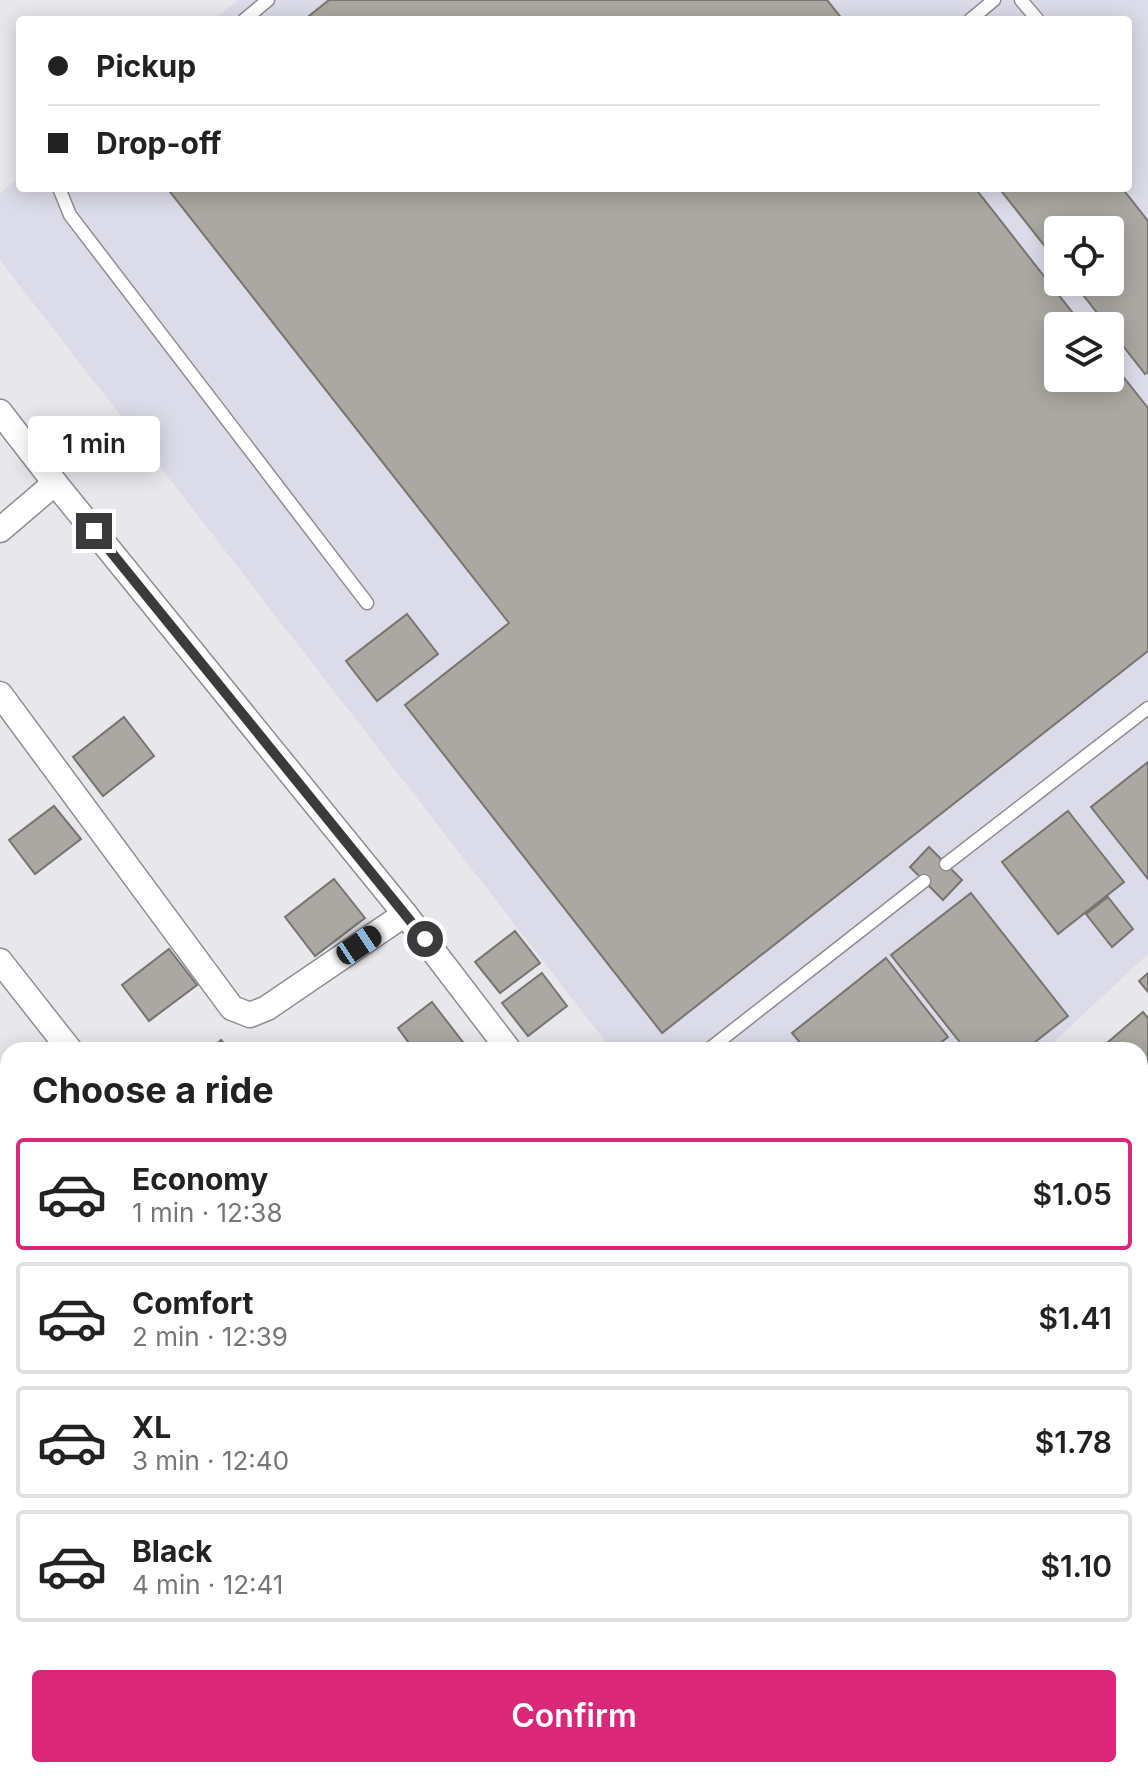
<!DOCTYPE html>
<html lang="en">
<head>
<meta charset="utf-8">
<style>
	:root { --surface:#fff; --page:#f2f2f2; --text:#222; --muted:#767676; --line:#e0e0e0; --accent:#db2777 }
	body { margin:0; font-family:Inter,sans-serif; background:var(--page); color:var(--text); height:100vh; display:flex; flex-direction:column; font-size:30px; white-space:nowrap }
	* { box-sizing:border-box; margin:0 }
	p { font-size:26px; color:var(--muted) }
	.icon { flex:none; width:44px; height:44px; fill:none; stroke:currentColor; stroke-width:2; stroke-linecap:round; stroke-linejoin:round }
	.map { position:relative; flex:1; overflow:hidden }
	.sheet { position:absolute; left:0px; top:1042px; width:1148px; height:736px; display:flex; flex-direction:column; background:var(--surface); border-radius:24px 24px 0 0; box-shadow:0 4px 20px #0003 }
	.sheet>* { flex:none }
	.top-card { position:absolute; left:16px; top:16px; width:1116px; height:176px; border-radius:8px; box-shadow:0 4px 20px #0003; display:grid; align-content:center; height:176px; padding:0 32px; background:var(--surface) }
	.tools { position:absolute; left:1044px; top:216px; display:grid; gap:16px }
	.tools a { display:grid; place-items:center; width:80px; height:80px; border-radius:8px; background:var(--surface); box-shadow:0 4px 20px #0003; font-size:40px }
	.end { position:absolute; width:36px; height:36px; margin:-18px; border:10px solid #3b3b3d; background:#fff; box-shadow:0 0 0 4px #fff }
	.from { border-radius:50% }
	.bubble { position:absolute; height:56px; border-radius:8px; background:var(--surface); box-shadow:0 4px 20px #0003; font-size:26px; font-weight:600; line-height:56px; text-align:center }
	.car { position:absolute; width:24px; height:48px; margin:-24px -12px; border-radius:10px; box-shadow:0 0 6px 2px #0007; background:linear-gradient(#222 24%,#8ab4d8 0 40%,#222 0 76%,#8ab4d8 0 86%,#222 0) }
	.top-card b { display:flex; align-items:center; gap:28px; height:76px; font-size:30px }
	.top-card b+b { border-top:2px solid var(--line) }
	.top-card i { width:20px; height:20px; background:var(--text) }
	ul { padding:0; list-style:none }
	li { display:flex; align-items:center; gap:24px; height:112px; margin:0 16px 12px; padding:0 16px; border:4px solid var(--line); border-radius:8px }
	li div { flex:1 }
	li b { display:block; font-size:30px }
	li em { font-style:normal; font-weight:600 }
	li.selected { border-color:var(--accent) }
	li>.icon { width:72px; height:72px; stroke-width:1.5 }
	h2 { padding:0 32px; font-size:36px; line-height:96px }
	.primary-button { display:flex; gap:16px; margin-top:auto; padding:16px 32px }
	.primary-button a { flex:1; height:92px; border-radius:8px; background:var(--accent); color:#fff; font-size:32px; font-weight:600; line-height:92px; text-align:center }
	.map>svg:first-child { display:block }
</style>
</head>
<body>
<div class="map">
<svg width="1148" height="1778" viewBox="0 0 1148 1778">
	<rect width="100%" height="100%" fill="#e7e7ec"/>
	<!-- built -->
	<path fill="#dcdbe9" fill-rule="evenodd" d="M 238,0 L 1148,0 L 1148,954 L 1045,1050 L 612,1050 L 0,260 L 0,193 L 20,177 L 20,188 L 1128,188 L 1128,20 L 213,20 ZM 1058,230 L 1110,230 L 1110,282 L 1058,282 ZM 1058,326 L 1110,326 L 1110,378 L 1058,378 Z"/>
	<!-- building -->
	<g fill="#aba8a3" stroke="#77746f" stroke-width="2">
		<polygon points="329,0 827,0 843,20 304,20"/>
		<polygon points="167,188 975,188 1083,326 1058,326 1058,378 1110,378 1110,360 1148,408 1148,651 662,1033 405,705 509,623"/>
		<polygon points="999,188 1122,188 1148,221 1148,372 1145,374 1073,282 1110,282 1110,230 1058,230 1058,263"/>
		<polygon points="407,614 438,654 377,701 346,661"/>
		<polygon points="124,717 154,756 103,796 73,757"/>
		<polygon points="1148,762 1148,879 1091,807"/>
		<polygon points="54,806 81,839 35,874 9,840"/>
		<polygon points="1068,811 1124,882 1058,934 1002,862"/>
		<polygon points="929,847 962,880 943,900 910,867"/>
		<polygon points="334,879 365,918 315,956 285,917"/>
		<polygon points="971,893 1068,1016 1025,1050 966,1050 891,955"/>
		<polygon points="1108,897 1133,929 1112,947 1086,914"/>
		<polygon points="515,931 540,963 500,993 475,962"/>
		<polygon points="169,949 197,985 149,1021 122,985"/>
		<polygon points="886,958 948,1037 931,1050 806,1050 792,1033"/>
		<polygon points="542,973 567,1006 528,1036 502,1003"/>
		<polygon points="1148,973 1148,992 1139,981"/>
		<polygon points="432,1002 469,1050 414,1050 398,1028"/>
		<polygon points="1143,1012 1148,1018 1148,1087 1140,1078 1140,1050 1115,1050 1108,1042"/>
		<polygon points="221,1040 230,1050 210,1050"/>
		<polygon points="1140,1246 1148,1256 1148,1331 1140,1322"/>
		<polygon points="3,1263 8,1269 8,1308 0,1314 0,1266"/>
		<polygon points="1140,1727 1148,1733 1148,1752 1140,1764"/>
		<polygon points="1148,1752 1148,1778 1136,1778 1132,1775 1135,1770 1140,1770 1140,1764"/>
		<polygon points="882,1770 893,1778 875,1778"/>
		<polygon points="909,1770 935,1770 929,1778 902,1778"/>
		<polygon points="1047,1770 1077,1770 1072,1778 1053,1778 1045,1772"/>
	</g>
	<g fill="none" stroke-linecap="round" stroke-linejoin="round">
		<!-- service casing -->
		<g stroke="#8d8d92" stroke-width="15">
			<g id="service">
				<polyline points="1021,0 1038,20"/>
				<polyline points="244,20 268,0"/>
				<polyline points="970,20 994,0"/>
				<polyline points="59,188 70,215 367,603"/>
				<polyline points="946,864 1148,708"/>
				<polyline points="708,1050 924,881"/>
			</g>
		</g>
		<!-- minor casing -->
		<g stroke="#8d8d92" stroke-width="27">
			<g id="minor">
				<polyline points="0,412 55,483 405,914 509,1050"/>
				<polyline points="0,530 55,483"/>
				<polyline points="0,694 232,1008 250,1015 267,1008 405,914"/>
				<polyline points="0,961 70,1050"/>
				<polyline points="1140,1156 1148,1149"/>
				<polyline points="0,1217 8,1211"/>
				<polyline points="0,1432 8,1425"/>
				<polyline points="1140,1475 1148,1467"/>
				<polyline points="1140,1522 1148,1528"/>
				<polyline points="1140,1694 1148,1700"/>
				<polyline points="1005,1770 1016,1778"/>
				<polyline points="523,1778 532,1770"/>
				<polyline points="799,1778 808,1770"/>
			</g>
		</g>
		<!-- service -->
		<use href="#service" stroke="#fff" stroke-width="12"/>
		<!-- minor -->
		<use href="#minor" stroke="#fff" stroke-width="24"/>
	</g>
	<g fill="none" stroke-linecap="round" stroke-linejoin="round">
		<!-- route -->
		<polyline stroke="#3b3b3d" stroke-width="10" points="94,531 425,939"/>
	</g>
</svg>
<div class="tools">
<a><svg class="icon" aria-label="locate" viewBox="0 0 24 24"><circle cx="12" cy="12" r="6"/><path d="M12 2v4M12 18v4M2 12h4M18 12h4"/></svg></a>
<a><svg class="icon" aria-label="layers" viewBox="0 0 24 24"><path d="M12 4l9 5-9 5-9-5zM3 14l9 5 9-5"/></svg></a>
</div>
<i class="end from" style="left:425px;top:939px"></i>
<i class="end" style="left:94px;top:531px"></i>
<div class="bubble" style="left:28px;top:416px;width:132px">1 min</div>
<i class="car" style="left:359px;top:945px;rotate:56deg"></i>
<div class="top-card">
<b><i class="from"></i>Pickup</b>
<b><i></i>Drop-off</b>
</div>
<section class="sheet">
<h2>Choose a ride</h2>
<ul>
<li class="selected"><svg class="icon" aria-label="car" viewBox="0 0 24 24"><path d="M5 17H2v-5l4-1 3-4h7l3 4 3 1v5h-3M9 17h6M6 11h13"/><circle cx="7" cy="17" r="2"/><circle cx="17" cy="17" r="2"/></svg><div><b>Economy</b><p>1 min · 12:38</p></div><em>$1.05</em></li>
<li><svg class="icon" aria-label="car" viewBox="0 0 24 24"><path d="M5 17H2v-5l4-1 3-4h7l3 4 3 1v5h-3M9 17h6M6 11h13"/><circle cx="7" cy="17" r="2"/><circle cx="17" cy="17" r="2"/></svg><div><b>Comfort</b><p>2 min · 12:39</p></div><em>$1.41</em></li>
<li><svg class="icon" aria-label="car" viewBox="0 0 24 24"><path d="M5 17H2v-5l4-1 3-4h7l3 4 3 1v5h-3M9 17h6M6 11h13"/><circle cx="7" cy="17" r="2"/><circle cx="17" cy="17" r="2"/></svg><div><b>XL</b><p>3 min · 12:40</p></div><em>$1.78</em></li>
<li><svg class="icon" aria-label="car" viewBox="0 0 24 24"><path d="M5 17H2v-5l4-1 3-4h7l3 4 3 1v5h-3M9 17h6M6 11h13"/><circle cx="7" cy="17" r="2"/><circle cx="17" cy="17" r="2"/></svg><div><b>Black</b><p>4 min · 12:41</p></div><em>$1.10</em></li>
</ul>
<div class="primary-button"><a>Confirm</a></div>
</section>
</div>
</body>
</html>
